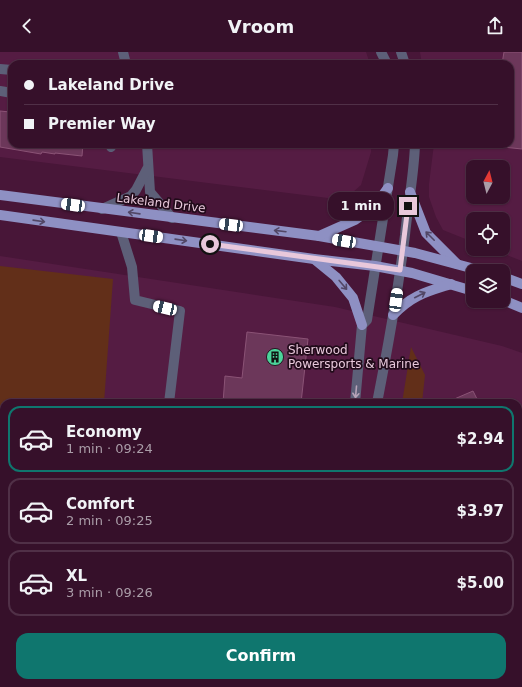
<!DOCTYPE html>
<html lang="en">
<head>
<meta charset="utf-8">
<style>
	:root { --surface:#36102a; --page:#411e36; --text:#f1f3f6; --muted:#aa9da8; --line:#503047; --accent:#0f766e }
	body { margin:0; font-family:"DejaVu Sans",sans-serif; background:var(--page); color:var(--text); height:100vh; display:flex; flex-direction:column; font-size:15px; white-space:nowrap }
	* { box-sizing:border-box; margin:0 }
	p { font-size:13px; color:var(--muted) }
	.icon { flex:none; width:22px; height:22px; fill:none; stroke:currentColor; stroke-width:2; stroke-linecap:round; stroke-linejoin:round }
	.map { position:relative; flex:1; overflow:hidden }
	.side { position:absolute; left:0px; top:347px; width:522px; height:288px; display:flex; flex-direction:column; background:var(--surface); border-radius:12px 12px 0 0; box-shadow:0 1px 3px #0004,0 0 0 1px var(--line) }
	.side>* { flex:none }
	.guide { position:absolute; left:8px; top:8px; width:506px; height:88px; border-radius:12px; box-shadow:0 1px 3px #0004,0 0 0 1px var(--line); display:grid; align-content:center; height:88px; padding:0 16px; background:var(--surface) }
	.needle { width:26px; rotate:7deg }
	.fabs { position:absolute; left:466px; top:108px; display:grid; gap:8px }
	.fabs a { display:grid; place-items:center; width:44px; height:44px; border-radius:8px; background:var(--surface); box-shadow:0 1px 3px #0004,0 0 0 1px var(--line); font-size:20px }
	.end { position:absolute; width:18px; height:18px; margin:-9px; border:5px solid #e8c8db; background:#111; box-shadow:0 0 0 2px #111 }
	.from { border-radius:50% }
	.bubble { position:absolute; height:28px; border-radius:12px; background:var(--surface); box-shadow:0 1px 3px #0004,0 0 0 1px var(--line); font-size:13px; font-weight:700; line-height:28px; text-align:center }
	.car { position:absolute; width:12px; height:24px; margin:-12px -6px; border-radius:5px; box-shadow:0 0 3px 1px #0007; background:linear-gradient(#fff 24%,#345 0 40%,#fff 0 76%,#345 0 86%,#fff 0) }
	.guide b { display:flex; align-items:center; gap:14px; height:38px; font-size:15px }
	.guide b+b { border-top:1px solid var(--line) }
	.guide i { width:10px; height:10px; background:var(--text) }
	ul { padding:7px 0 0; list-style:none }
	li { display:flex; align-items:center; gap:12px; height:66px; margin:0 8px 6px; padding:0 8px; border:2px solid var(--line); border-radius:12px }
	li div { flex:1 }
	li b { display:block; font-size:15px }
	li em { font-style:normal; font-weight:700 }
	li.active { border-color:var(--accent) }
	li>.icon { width:36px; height:36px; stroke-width:1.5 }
	.action { display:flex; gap:8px; margin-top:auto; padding:8px 16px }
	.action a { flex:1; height:46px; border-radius:12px; background:var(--accent); color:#fff; font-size:16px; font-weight:700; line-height:46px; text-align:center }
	header { display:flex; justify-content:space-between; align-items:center; height:52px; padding:0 16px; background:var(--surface); font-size:18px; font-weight:700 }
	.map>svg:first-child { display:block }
</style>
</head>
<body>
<header><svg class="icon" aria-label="back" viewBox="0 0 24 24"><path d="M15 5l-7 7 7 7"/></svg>Vroom<svg class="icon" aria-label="share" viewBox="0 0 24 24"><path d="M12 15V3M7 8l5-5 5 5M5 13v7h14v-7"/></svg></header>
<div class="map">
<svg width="522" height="635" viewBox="0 0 522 635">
	<rect width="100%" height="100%" fill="#481638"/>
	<!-- built -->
	<g fill="#551c43" fill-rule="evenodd">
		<polygon points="0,0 366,0 370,12 12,12 12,92 371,92 371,100 361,133 344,148 0,105"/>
		<path d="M 420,0 L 522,0 L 522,209 L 492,197 L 503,197 L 503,167 L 473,167 L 473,190 L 443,178 L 436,165 L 429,145 L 429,132 L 434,92 L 510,92 L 510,12 L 422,12 ZM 473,115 L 503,115 L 503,145 L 473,145 Z"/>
		<path d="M 0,204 L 335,255 L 502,294 L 522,301 L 522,635 L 0,635 ZM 4,351 L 518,351 L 518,631 L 4,631 Z"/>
	</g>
	<!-- green -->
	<g fill="#622f19">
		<polygon points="0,214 113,227 104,351 4,351 4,631 297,631 297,635 0,635"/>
		<polygon points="411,295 425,323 422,351 402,351"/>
		<polygon points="357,631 384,631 384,635 356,635"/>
	</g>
	<!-- building -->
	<g fill="#6c375a" stroke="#8b5376">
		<polygon points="504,0 522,0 522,97 493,94 491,96 488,92 510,92 510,12 502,12"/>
		<polygon points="10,58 12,58 12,92 83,92 82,104 55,101 55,102 42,100 41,102 0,95 0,59 10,60"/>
		<polygon points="247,280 308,287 301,351 223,351 225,324 242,326"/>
		<polygon points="473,339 479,351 445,351"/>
		<polygon points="522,420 522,486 518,484 518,428"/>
	</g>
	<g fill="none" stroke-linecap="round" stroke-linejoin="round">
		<!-- minor -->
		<g stroke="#5d5f78" stroke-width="10">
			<polyline points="123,0 126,12"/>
			<polyline points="381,0 387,12"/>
			<polyline points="401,0 405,12"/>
			<polyline points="0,17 12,18"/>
			<polyline points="0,39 12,41"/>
			<polyline points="110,92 111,95"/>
			<polyline points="147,92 150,140 172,166"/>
			<polyline points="102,157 131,144 136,138 147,117"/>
			<polyline points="121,180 132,215 135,248 180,259 169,351"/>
			<polyline points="355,351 362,273 367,268 393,103 394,92"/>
			<path d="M 377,351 C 388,295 398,239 405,183 C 408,152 414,123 415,92"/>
			<polyline points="328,635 328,631"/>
		</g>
		<!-- major -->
		<g stroke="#8e90c3" stroke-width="10">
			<polyline points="410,140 426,181 457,212"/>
			<polyline points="0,143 319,184 415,201 482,219"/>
			<polyline points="0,163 314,207 375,214 412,221 473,239"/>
			<polyline points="319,184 355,168 376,153 388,136"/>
			<polyline points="314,207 336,225 353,246 362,273"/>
			<polyline points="503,225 522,232"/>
			<polyline points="503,248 522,256"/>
			<path d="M 393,263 C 412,243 426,240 451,232"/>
		</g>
	</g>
	<!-- one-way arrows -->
	<defs><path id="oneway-shaft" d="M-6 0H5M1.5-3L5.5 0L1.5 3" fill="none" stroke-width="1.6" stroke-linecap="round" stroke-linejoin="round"/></defs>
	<g stroke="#524766">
		<use href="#oneway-shaft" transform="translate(134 161) rotate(-172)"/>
		<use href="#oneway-shaft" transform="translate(39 169) rotate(8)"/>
		<use href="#oneway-shaft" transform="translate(280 179) rotate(-173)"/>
		<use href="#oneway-shaft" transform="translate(430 184) rotate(-135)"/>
		<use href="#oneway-shaft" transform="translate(181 188) rotate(8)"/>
		<use href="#oneway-shaft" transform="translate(343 233) rotate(50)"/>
		<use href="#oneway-shaft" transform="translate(420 243) rotate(-27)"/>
	</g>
	<use stroke="#b7a3b8" href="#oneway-shaft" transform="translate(356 340) rotate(95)"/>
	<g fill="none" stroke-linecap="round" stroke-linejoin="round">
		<!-- route -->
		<polyline stroke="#e8c8db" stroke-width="5" points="210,192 400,218 408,154"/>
	</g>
	<!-- icons -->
	<defs>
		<g id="building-disc" transform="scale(0.9)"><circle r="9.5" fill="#4bd49b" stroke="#210b1a"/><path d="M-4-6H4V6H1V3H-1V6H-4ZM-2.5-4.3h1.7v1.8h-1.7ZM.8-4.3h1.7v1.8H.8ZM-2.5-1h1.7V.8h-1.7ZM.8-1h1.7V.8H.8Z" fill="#111"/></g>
	</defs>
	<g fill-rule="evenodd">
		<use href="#building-disc" x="275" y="305"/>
	</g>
	<g text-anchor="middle" stroke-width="3.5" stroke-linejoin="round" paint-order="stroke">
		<!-- street labels -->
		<g font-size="12" fill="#e8c8db" stroke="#210b1a">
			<text transform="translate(161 151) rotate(7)" y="4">Lakeland Drive</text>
		</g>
		<!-- poi labels -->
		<g font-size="12" fill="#e8c8db" stroke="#210b1a" text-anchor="start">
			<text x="288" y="302">Sherwood<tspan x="288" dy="14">Powersports &amp; Marine</tspan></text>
		</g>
	</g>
</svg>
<div class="fabs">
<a><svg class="needle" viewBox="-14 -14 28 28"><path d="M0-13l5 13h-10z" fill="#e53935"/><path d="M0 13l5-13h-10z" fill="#aa9da8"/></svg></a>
<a><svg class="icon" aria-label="locate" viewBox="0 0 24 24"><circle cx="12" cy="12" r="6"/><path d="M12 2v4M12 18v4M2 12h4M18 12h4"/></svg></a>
<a><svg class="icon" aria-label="layers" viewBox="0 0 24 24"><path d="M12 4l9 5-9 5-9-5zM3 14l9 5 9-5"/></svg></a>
</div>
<i class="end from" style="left:210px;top:192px"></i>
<i class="end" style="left:408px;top:154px"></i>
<div class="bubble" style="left:328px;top:140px;width:66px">1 min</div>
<i class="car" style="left:73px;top:153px;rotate:278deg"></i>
<i class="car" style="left:231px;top:173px;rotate:277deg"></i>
<i class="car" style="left:151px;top:184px;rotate:98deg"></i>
<i class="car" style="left:344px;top:189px;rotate:280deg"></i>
<i class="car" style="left:396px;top:248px;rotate:8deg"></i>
<i class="car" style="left:165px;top:256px;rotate:283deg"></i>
<div class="guide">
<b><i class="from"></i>Lakeland Drive</b>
<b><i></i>Premier Way</b>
</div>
<section class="side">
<ul>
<li class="active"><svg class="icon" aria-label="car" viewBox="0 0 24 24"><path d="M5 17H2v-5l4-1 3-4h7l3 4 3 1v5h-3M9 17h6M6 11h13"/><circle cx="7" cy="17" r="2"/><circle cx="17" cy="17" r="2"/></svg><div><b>Economy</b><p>1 min · 09:24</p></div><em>$2.94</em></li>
<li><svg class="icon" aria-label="car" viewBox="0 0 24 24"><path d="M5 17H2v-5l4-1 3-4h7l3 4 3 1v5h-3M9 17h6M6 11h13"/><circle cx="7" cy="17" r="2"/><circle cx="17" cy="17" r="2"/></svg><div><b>Comfort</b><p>2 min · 09:25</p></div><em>$3.97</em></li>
<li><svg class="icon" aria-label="car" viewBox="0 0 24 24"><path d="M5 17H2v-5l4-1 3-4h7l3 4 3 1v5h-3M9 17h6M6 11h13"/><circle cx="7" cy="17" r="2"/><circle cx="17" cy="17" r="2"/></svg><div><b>XL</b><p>3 min · 09:26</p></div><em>$5.00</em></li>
</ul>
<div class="action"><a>Confirm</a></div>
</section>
</div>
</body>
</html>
